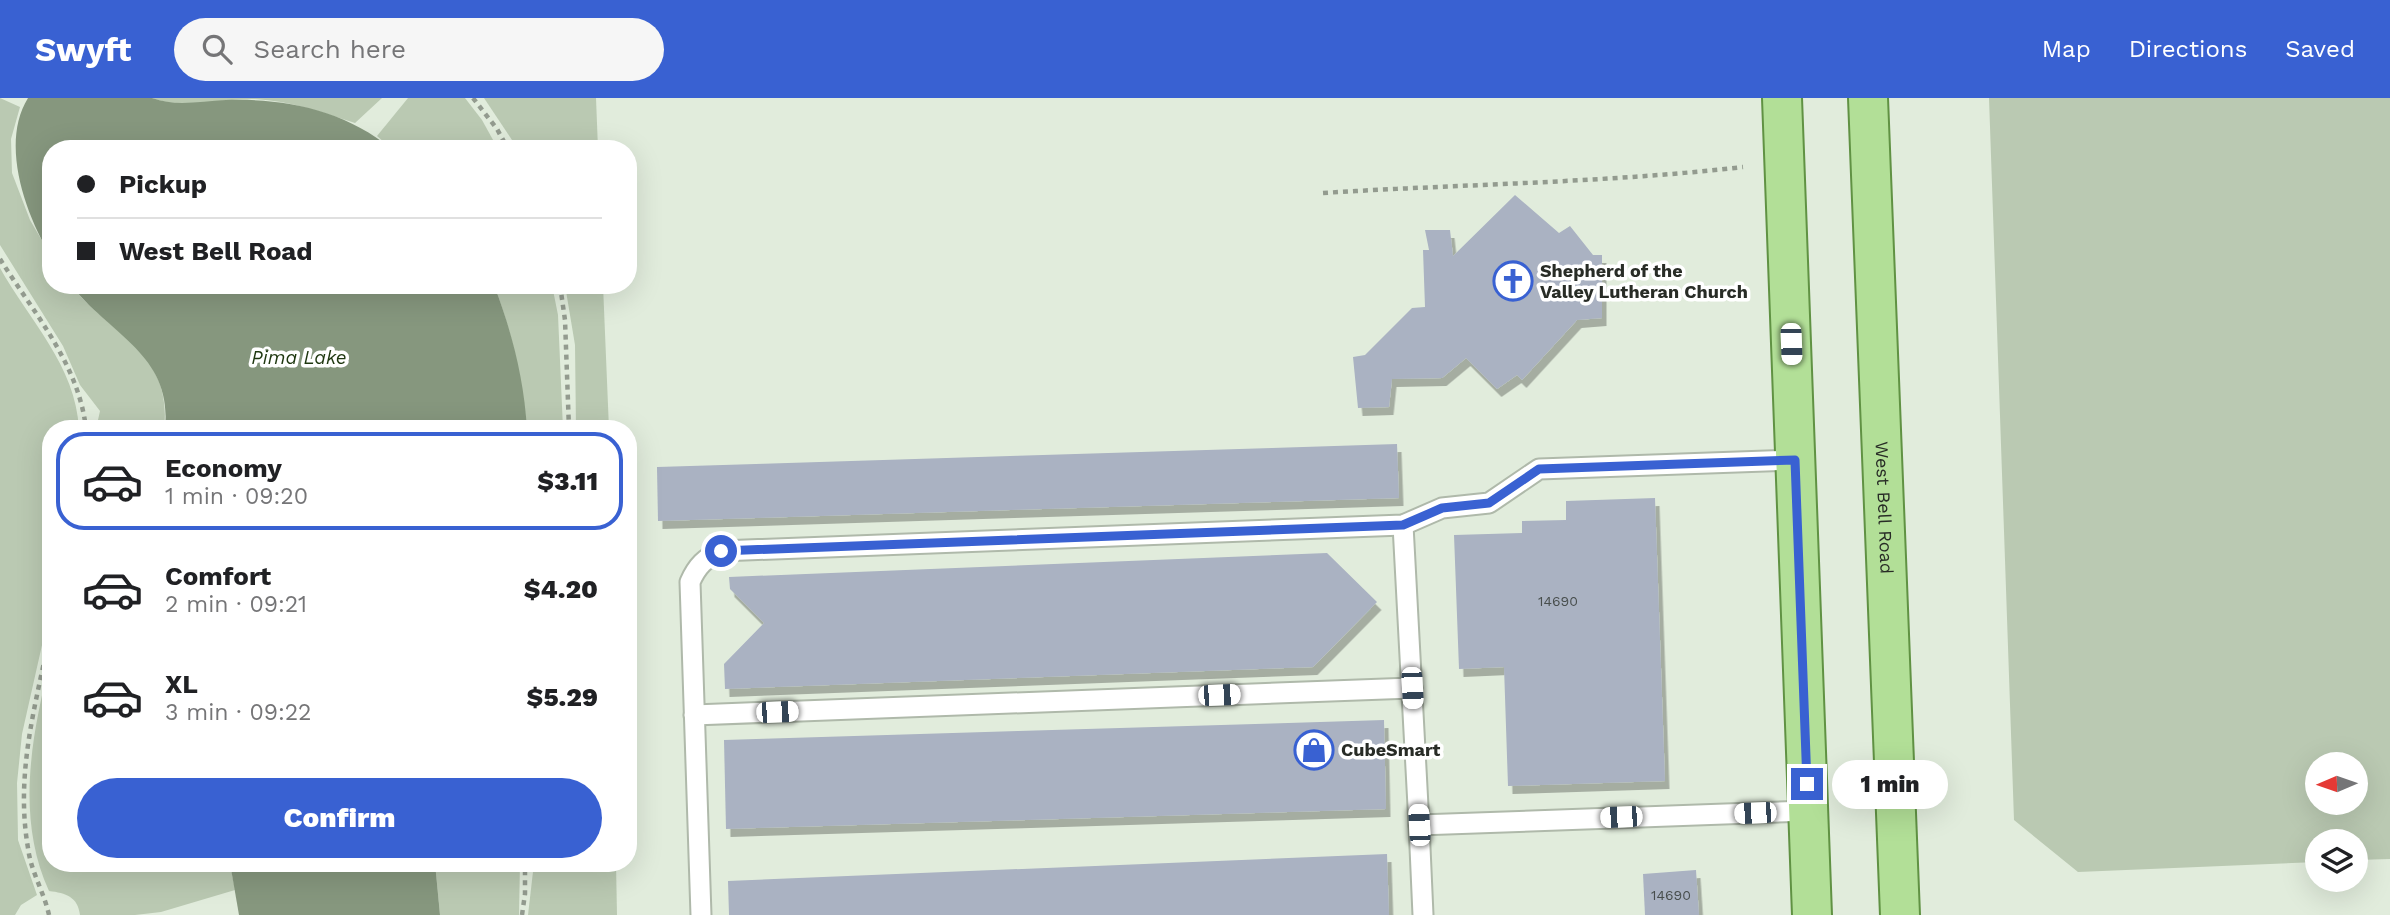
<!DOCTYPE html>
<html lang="en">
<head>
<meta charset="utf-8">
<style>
	:root { --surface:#fff; --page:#f6f6f6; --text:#202124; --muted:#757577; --line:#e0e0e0; --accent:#3961d2 }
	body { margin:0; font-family:"Work Sans",sans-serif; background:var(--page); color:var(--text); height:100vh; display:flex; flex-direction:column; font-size:26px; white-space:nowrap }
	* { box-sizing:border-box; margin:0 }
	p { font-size:23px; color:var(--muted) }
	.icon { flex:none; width:38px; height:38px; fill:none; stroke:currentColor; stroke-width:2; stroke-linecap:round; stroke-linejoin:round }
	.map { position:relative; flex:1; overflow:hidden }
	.drawer { position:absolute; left:42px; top:322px; width:595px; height:452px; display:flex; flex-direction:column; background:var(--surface); border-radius:28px; box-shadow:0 7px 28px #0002 }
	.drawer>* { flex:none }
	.hud { position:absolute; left:42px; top:42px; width:595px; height:154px; border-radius:28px; box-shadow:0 7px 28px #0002; display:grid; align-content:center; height:154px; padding:0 35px; background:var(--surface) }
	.needle { width:46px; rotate:268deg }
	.tools { position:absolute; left:2305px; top:654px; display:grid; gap:14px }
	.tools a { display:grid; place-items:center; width:63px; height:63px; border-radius:50%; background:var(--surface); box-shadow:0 7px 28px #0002; font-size:35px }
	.end { position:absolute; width:32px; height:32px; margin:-16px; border:9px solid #3961d2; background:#fff; box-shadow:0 0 0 4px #fff }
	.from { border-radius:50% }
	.bubble { position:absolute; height:49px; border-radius:24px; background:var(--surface); box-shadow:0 7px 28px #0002; font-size:23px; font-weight:800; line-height:49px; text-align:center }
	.car { position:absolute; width:21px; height:42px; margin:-21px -10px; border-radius:9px; box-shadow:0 0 5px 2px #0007; background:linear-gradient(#fff 24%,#345 0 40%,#fff 0 76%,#345 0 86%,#fff 0) }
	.hud b { display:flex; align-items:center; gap:24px; height:66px; font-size:26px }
	.hud b+b { border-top:2px solid var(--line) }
	.hud i { width:18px; height:18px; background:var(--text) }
	ul { padding:12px 0 0; list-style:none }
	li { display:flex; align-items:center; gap:21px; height:98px; margin:0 14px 10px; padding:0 21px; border:4px solid transparent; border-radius:28px }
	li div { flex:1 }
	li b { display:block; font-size:26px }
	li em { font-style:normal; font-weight:800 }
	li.on { border-color:var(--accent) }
	li>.icon { width:63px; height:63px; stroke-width:1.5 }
	.cta { display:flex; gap:14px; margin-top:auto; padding:14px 35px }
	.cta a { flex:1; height:80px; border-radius:42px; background:var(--accent); color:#fff; font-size:28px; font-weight:800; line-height:80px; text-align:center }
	header { display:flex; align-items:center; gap:42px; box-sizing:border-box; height:98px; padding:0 35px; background:var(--accent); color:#fff }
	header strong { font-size:33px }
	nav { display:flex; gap:38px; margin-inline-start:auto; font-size:24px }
	.search { width:490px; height:63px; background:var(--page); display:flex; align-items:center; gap:18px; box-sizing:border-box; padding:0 24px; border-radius:38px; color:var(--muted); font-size:26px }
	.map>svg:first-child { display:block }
</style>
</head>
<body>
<header>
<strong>Swyft</strong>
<div class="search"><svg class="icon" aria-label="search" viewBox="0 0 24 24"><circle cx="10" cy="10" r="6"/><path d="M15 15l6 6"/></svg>Search here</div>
<nav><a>Map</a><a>Directions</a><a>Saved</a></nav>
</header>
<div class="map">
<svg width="2390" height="817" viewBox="0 0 2390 817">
	<defs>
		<filter id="shadow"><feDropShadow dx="4.5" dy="8" stdDeviation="0" flood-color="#0004"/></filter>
	</defs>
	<rect width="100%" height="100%" fill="#e1ecdc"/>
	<!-- green -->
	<g fill="#bac9b2" fill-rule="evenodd">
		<path d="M 0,0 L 20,9 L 11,41 L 12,75 L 30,122 L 51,158 L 51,187 L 71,187 C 110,238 173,253 164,331 L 96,331 L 100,313 L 80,287 L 63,248 L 0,147 Z"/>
		<path d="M 152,0 L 382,0 L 355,25 C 322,14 290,3 255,1 C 221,0 184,12 152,0 Z"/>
		<polygon points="408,0 465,0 482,22 498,51 392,51 377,38"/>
		<polygon points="484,0 596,0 598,51 518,51"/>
		<path d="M 1989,0 L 2390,0 L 2390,761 L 2356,762 L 2356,744 L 2317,744 L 2317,764 L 2078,774 L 2014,722 ZM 2317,667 L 2356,667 L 2356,705 L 2317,705 Z"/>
		<path d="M 0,170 C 29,222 76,268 79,331 L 51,331 L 51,507 L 22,636 L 17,685 L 18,742 L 37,797 L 21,807 L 15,817 L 0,817 Z"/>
		<path d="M 494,187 L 552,187 L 558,217 L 563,331 L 527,331 C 522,280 512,234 494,187 Z"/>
		<polygon points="565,187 603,187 609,331 576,331 575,247"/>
		<path d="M 51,559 L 51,765 L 230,765 L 235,792 L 161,814 L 135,817 L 80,817 C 78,799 66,795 49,793 C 15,718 32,636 51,559 Z"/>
		<polygon points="435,765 520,765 519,817 440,817"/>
		<polygon points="534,765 616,765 617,817 528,817"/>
	</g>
	<!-- water -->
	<g fill="#86977e">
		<path d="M 28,0 L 152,0 C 176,9 201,3 226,2 C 286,0 344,12 392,51 L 51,51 L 51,158 C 25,116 0,45 28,0 Z"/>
		<path d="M 71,187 L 494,187 C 512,234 524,281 527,331 L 165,331 C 173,257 110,237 71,187 Z"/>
		<polygon points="230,765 435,765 440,817 239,817"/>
	</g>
	<!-- building -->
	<g fill="#aab2c2" filter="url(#shadow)">
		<polygon points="1515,97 1559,135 1570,128 1593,157 1602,157 1602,220 1577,222 1522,282 1517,277 1497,291 1466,260 1442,280 1392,281 1389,309 1358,310 1353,259 1365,257 1412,210 1425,209 1423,152 1429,152 1425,132 1450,132 1453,158"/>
		<polygon points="1397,346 1399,400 658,423 657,369"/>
		<polygon points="1655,400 1665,683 1508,688 1504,569 1459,571 1454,437 1522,435 1522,423 1566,422 1566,403"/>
		<polygon points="1327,455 1377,504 1313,569 725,591 724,566 764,525 730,491 729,479"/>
		<polygon points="1384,622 1386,711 726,731 724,642"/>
		<polygon points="1387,756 1389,817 729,817 728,783"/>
		<polygon points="1696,772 1699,817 1645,817 1643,776"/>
	</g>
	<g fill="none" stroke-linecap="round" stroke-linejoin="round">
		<!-- lane casing -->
		<g stroke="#afb9aa" stroke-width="23">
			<g id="lane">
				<polyline points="1403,427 1419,727"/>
				<polyline points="694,617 1412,590"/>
				<path d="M 701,817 L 690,484 C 697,468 705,460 721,453 L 1403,427 L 1442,410 L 1489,405 L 1539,371 L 1795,362"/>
				<polyline points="1423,817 1419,727 1808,713"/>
			</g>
		</g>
		<!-- primary casing -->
		<g stroke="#609243" stroke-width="42">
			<g id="primary">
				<polyline points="1782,0 1812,817"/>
				<path id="s1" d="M 1868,0 L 1900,817"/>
			</g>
		</g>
		<!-- path -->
		<g stroke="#939b8f" stroke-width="4.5" stroke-dasharray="5 5" stroke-linecap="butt">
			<polyline points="473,0 497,31 508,51"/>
			<path d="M 1323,95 C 1463,86 1603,85 1743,69"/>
			<path d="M 0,161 C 33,214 79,266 86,331"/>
			<polyline points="560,187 565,222 569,331"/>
			<path d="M 49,817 C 44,794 31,774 28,750 C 15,675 36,605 51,532"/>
			<polyline points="522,817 525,796 525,765"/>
		</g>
		<!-- lane -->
		<use href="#lane" stroke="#fff" stroke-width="19"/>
		<!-- primary -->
		<use href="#primary" stroke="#b2df97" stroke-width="38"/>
	</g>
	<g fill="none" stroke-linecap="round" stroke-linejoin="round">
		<!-- route -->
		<polyline stroke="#3961d2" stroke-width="9" points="721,453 1403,427 1442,410 1489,405 1539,371 1795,362 1807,686"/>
	</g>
	<!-- icons -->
	<defs>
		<g id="church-ring" transform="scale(2.0125)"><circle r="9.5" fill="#fff" stroke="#3961d2" stroke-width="1.5"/><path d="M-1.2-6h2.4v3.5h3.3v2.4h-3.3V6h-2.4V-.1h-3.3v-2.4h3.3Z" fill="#3961d2"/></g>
		<g id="shop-ring" transform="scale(2.0125)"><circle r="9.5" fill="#fff" stroke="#3961d2" stroke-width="1.5"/><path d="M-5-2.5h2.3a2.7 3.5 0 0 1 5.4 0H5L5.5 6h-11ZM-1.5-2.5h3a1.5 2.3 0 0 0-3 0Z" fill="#3961d2"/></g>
	</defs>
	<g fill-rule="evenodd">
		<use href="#church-ring" x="1513" y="183"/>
		<use href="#shop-ring" x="1314" y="652"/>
	</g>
	<g text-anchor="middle" stroke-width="7" stroke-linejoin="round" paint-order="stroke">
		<!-- number labels -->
		<g font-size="14" fill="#484e4d">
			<text x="1558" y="508">14690</text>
			<text x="1671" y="802">14690</text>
		</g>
		<!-- poi labels -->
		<g font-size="18" font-weight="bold" fill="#282c26" stroke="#fff" text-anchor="start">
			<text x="1540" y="179">Shepherd of the<tspan x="1540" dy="21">Valley Lutheran Church</tspan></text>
			<text x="1341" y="658">CubeSmart</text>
		</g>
		<!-- street labels -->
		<g font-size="18" fill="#282c26" stroke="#fff">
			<text dy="6" stroke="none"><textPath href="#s1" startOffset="410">West Bell Road</textPath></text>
		</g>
		<!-- water labels -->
		<g font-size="19" font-style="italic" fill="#1e370f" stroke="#fff">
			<text x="299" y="266">Pima Lake</text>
		</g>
	</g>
</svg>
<div class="tools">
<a><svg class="needle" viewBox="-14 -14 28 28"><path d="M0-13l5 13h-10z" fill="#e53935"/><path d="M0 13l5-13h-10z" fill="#757577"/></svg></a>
<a><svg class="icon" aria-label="layers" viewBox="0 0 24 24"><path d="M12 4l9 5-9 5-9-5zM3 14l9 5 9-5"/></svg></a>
</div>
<i class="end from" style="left:721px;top:453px"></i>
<i class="end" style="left:1807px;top:686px"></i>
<div class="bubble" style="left:1832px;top:662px;width:116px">1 min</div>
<i class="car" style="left:1791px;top:246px;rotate:178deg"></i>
<i class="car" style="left:1412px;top:590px;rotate:177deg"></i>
<i class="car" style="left:1219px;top:597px;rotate:88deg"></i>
<i class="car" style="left:777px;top:614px;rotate:88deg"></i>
<i class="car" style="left:1755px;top:715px;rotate:268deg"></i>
<i class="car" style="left:1621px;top:719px;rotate:268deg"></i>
<i class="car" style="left:1419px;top:727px;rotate:357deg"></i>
<div class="hud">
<b><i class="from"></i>Pickup</b>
<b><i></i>West Bell Road</b>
</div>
<section class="drawer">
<ul>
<li class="on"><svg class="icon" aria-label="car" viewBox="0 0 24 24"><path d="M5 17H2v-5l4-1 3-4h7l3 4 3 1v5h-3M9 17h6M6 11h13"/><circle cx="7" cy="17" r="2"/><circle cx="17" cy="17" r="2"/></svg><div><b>Economy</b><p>1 min · 09:20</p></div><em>$3.11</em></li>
<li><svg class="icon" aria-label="car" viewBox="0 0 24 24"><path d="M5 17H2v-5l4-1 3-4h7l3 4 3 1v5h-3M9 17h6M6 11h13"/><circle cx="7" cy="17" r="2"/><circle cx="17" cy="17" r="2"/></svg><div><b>Comfort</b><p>2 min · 09:21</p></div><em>$4.20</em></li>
<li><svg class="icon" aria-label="car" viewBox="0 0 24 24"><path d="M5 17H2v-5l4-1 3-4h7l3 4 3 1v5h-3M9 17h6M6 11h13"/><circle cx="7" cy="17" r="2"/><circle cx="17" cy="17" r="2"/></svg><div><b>XL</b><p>3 min · 09:22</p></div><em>$5.29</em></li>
</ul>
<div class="cta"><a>Confirm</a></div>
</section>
</div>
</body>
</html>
